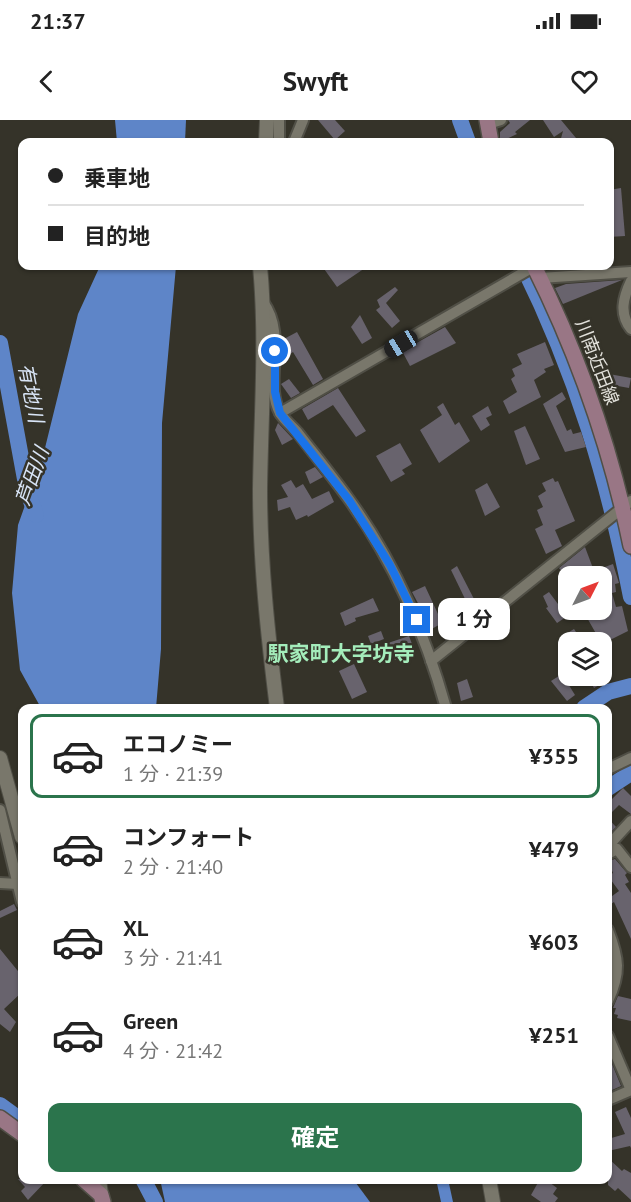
<!DOCTYPE html>
<html lang="ja">
<head>
<meta charset="utf-8">
<style>
	:root { --surface:#fff; --page:#f2f2f2; --text:#222; --muted:#767676; --line:#e0e0e0; --accent:#2b744c }
	body { margin:0; font-family:"PT Sans","Noto Sans JP",sans-serif; background:var(--page); color:var(--text); height:100vh; display:flex; flex-direction:column; font-size:22px; white-space:nowrap }
	* { box-sizing:border-box; margin:0 }
	p { font-size:20px; color:var(--muted) }
	.icon { flex:none; width:33px; height:33px; fill:none; stroke:currentColor; stroke-width:2; stroke-linecap:round; stroke-linejoin:round }
	.map { position:relative; flex:1; overflow:hidden }
	.side { position:absolute; left:18px; top:584px; width:594px; height:480px; display:flex; flex-direction:column; background:var(--surface); border-radius:12px; box-shadow:0 2px 4px #0004 }
	.side>* { flex:none }
	.banner { position:absolute; left:18px; top:18px; width:596px; height:132px; border-radius:12px; box-shadow:0 2px 4px #0004; display:grid; align-content:center; height:132px; padding:0 30px; background:var(--surface) }
	.needle { width:39px; rotate:48deg }
	.buttons { position:absolute; left:558px; top:446px; display:grid; gap:12px }
	.buttons a { display:grid; place-items:center; width:54px; height:54px; border-radius:12px; background:var(--surface); box-shadow:0 2px 4px #0004; font-size:30px }
	.end { position:absolute; width:27px; height:27px; margin:-14px; border:8px solid #1a73e8; background:#fff; box-shadow:0 0 0 3px #fff }
	.from { border-radius:50% }
	.bubble { position:absolute; height:42px; border-radius:12px; background:var(--surface); box-shadow:0 2px 4px #0004; font-size:20px; font-weight:700; line-height:42px; text-align:center }
	.car { position:absolute; width:18px; height:36px; margin:-18px -9px; border-radius:8px; box-shadow:0 0 4px 2px #0007; background:linear-gradient(#222 24%,#8ab4d8 0 40%,#222 0 76%,#8ab4d8 0 86%,#222 0) }
	.banner b { display:flex; align-items:center; gap:21px; height:57px; font-size:22px }
	.banner b+b { border-top:2px solid var(--line) }
	.banner i { width:15px; height:15px; background:var(--text) }
	ul { padding:10px 0 0; list-style:none }
	li { display:flex; align-items:center; gap:18px; height:84px; margin:0 12px 9px; padding:0 18px; border:3px solid transparent; border-radius:12px }
	li div { flex:1 }
	li b { display:block; font-size:22px }
	li em { font-style:normal; font-weight:700 }
	li.selected { border-color:var(--accent) }
	li>.icon { width:54px; height:54px; stroke-width:1.5 }
	.primary-button { display:flex; gap:12px; margin-top:auto; padding:12px 30px }
	.primary-button a { flex:1; height:69px; border-radius:12px; background:var(--accent); color:#fff; font-size:24px; font-weight:700; line-height:69px; text-align:center }
	.status { display:flex; justify-content:space-between; align-items:center; height:42px; padding:0 30px; background:var(--surface); direction:ltr }
	.status svg { height:16px; fill:currentColor }
	header { display:flex; justify-content:space-between; align-items:center; height:78px; padding:0 30px; background:var(--surface); font-size:27px; font-weight:700 }
	.map>svg:first-child { display:block }
</style>
</head>
<body>
<div class="status"><b>21:37</b><svg viewBox="0 0 49 12"><path d="M0 12V9h3v3zM5 12V6h3v6zM10 12V3h3v9zM15 12V0h3v12zM26 1h20v11H26zM47 4h2v5h-2z"/></svg></div>
<header><svg class="icon" aria-label="back" viewBox="0 0 24 24"><path d="M15 5l-7 7 7 7"/></svg>Swyft<svg class="icon" aria-label="heart" viewBox="0 0 24 24"><path d="M12 20l-8-8c-3-5 5-10 8-4 3-6 11-1 8 4z"/></svg></header>
<div class="map">
<svg width="631" height="1082" viewBox="0 0 631 1082">
	<rect width="100%" height="100%" fill="#353329"/>
	<!-- water -->
	<g fill="#5e85c8">
		<polygon points="115,0 186,0 185,22 117,22"/>
		<polygon points="100,146 176,146 162,303 161,529 156,588 41,588 20,550 12,473 18,405 44,332 78,194"/>
		<polygon points="160,1059 353,1059 370,1082 165,1082"/>
		<polygon points="436,1059 448,1059 453,1082 441,1082"/>
	</g>
	<g fill="none" stroke-linecap="round" stroke-linejoin="round">
		<!-- river -->
		<g stroke="#5e85c8" stroke-width="16">
			<polyline points="460,0 468,22"/>
			<path d="M 523,146 C 576,253 608,359 631,477"/>
			<polyline points="0,223 27,370 36,395"/>
			<polyline points="584,588 608,572 631,566"/>
			<polyline points="608,668 631,653"/>
			<polyline points="0,985 22,1001"/>
			<polyline points="143,1059 155,1082"/>
		</g>
	</g>
	<!-- building -->
	<g fill="#68636d">
		<polygon points="318,0 335,0 345,11 335,20"/>
		<polygon points="508,0 530,0 515,12 517,14 500,22 500,12 510,3"/>
		<polygon points="543,0 561,0 576,18 570,22 560,22 563,11 554,17"/>
		<polygon points="621,68 625,116 609,117 609,70"/>
		<polygon points="322,146 368,146 337,167"/>
		<polygon points="622,160 563,184 555,168 566,164"/>
		<polygon points="395,167 398,170 386,183 400,201 392,208 376,190 380,187 377,180"/>
		<polygon points="360,195 372,218 362,224 351,207"/>
		<polygon points="445,207 456,223 410,246 402,231"/>
		<polygon points="297,212 323,259 313,265 293,232 290,234 282,220"/>
		<polygon points="545,222 554,245 544,249 546,252 534,260 541,277 509,294 503,281 517,272 511,259 515,256 512,249 522,244 517,234"/>
		<polygon points="609,254 631,258 629,268 607,264"/>
		<polygon points="289,259 300,273 291,278 281,264"/>
		<polygon points="338,268 366,311 356,317 333,285 308,300 302,289"/>
		<polygon points="562,272 566,279 556,286 567,311 571,309 573,314 581,312 586,327 565,332 543,284"/>
		<polygon points="443,283 455,305 459,302 470,321 439,343 420,310 442,295 437,287"/>
		<polygon points="488,286 492,295 486,298 490,305 481,311 472,296"/>
		<polygon points="278,303 293,319 282,325 275,310"/>
		<polygon points="525,306 540,339 526,345 514,311"/>
		<polygon points="400,323 412,344 402,350 405,354 391,362 376,336"/>
		<polygon points="315,347 323,357 310,364 305,352"/>
		<polygon points="553,358 555,362 558,361 575,401 555,410 562,426 546,434 535,409 543,405 537,390 543,387 538,376 546,371 542,363"/>
		<polygon points="291,360 296,368 303,364 312,379 329,371 334,382 308,397 307,395 296,400 290,387 278,391 277,380 288,377 281,365"/>
		<polygon points="487,363 500,387 485,396 475,370"/>
		<polygon points="585,427 594,451 613,444 619,463 615,464 616,472 612,473 616,487 622,486 628,511 602,524 582,489 602,489 602,456 565,456 559,448"/>
		<polygon points="457,446 474,479 467,483 451,450"/>
		<polygon points="425,466 438,494 462,481 471,498 460,508 458,503 449,507 446,501 428,511 425,503 428,502 412,472"/>
		<polygon points="549,472 561,488 568,484 568,489 578,489 557,503 546,488 548,487 543,476"/>
		<polygon points="373,478 379,491 355,498 356,501 345,506 340,493"/>
		<polygon points="574,509 580,518 582,522 571,522 566,514"/>
		<polygon points="381,511 384,519 371,524 368,516"/>
		<polygon points="409,516 415,532 395,540 388,523"/>
		<polygon points="354,544 367,572 352,579 339,551"/>
		<polygon points="562,554 575,575 567,581 551,561"/>
		<polygon points="587,555 596,555 601,564 594,568"/>
		<polygon points="467,559 473,577 461,581 457,563"/>
		<polygon points="623,668 631,676 631,694 619,685 608,696 608,683"/>
		<polygon points="608,698 616,707 608,715"/>
		<polygon points="615,739 627,753 625,755 629,762 625,764 631,773 631,819 614,782 611,784 608,779 619,771 608,756 613,753 608,741"/>
		<polygon points="14,784 17,790 0,798 0,791"/>
		<polygon points="0,829 22,856 22,872 4,889 16,902 10,912 0,904"/>
		<polygon points="618,876 631,879 631,901 617,898 618,895 614,894 616,888 613,888"/>
		<polygon points="608,934 621,966 612,970 608,960 611,956 608,950"/>
		<polygon points="626,987 631,998 631,1028 630,1026 608,1031 608,1019 625,1014 615,992"/>
		<polygon points="608,1038 622,1051 624,1049 631,1053 631,1080 618,1068 615,1071 608,1065"/>
		<polygon points="18,1059 48,1059 28,1080 21,1071 25,1067"/>
		<polygon points="540,1059 551,1059 549,1062 557,1068 553,1074 558,1078 555,1082 541,1082 531,1075"/>
	</g>
	<g fill="none" stroke-linecap="round" stroke-linejoin="round">
		<!-- minor casing -->
		<g stroke="#504f46" stroke-width="14">
			<g id="minor">
				<polyline points="488,4 501,0"/>
				<polyline points="279,22 279,0"/>
				<polyline points="294,22 303,0"/>
				<polyline points="540,158 631,152"/>
				<path d="M 631,161 C 623,178 619,194 631,209"/>
				<path d="M 263,182 C 288,216 263,262 280,293 C 284,300 293,307 298,313 C 315,335 332,356 348,378 C 394,441 425,513 446,588"/>
				<polyline points="280,293 535,146"/>
				<polyline points="431,541 631,381"/>
				<polyline points="608,649 631,638"/>
				<polyline points="0,690 22,782"/>
				<polyline points="608,726 631,701"/>
				<polyline points="608,734 617,729 631,747"/>
				<polyline points="0,763 18,764"/>
				<path d="M 608,810 C 619,838 621,853 608,881"/>
				<polyline points="608,916 631,970"/>
				<polyline points="608,980 631,970"/>
			</g>
		</g>
		<!-- tertiary casing -->
		<g stroke="#504f46" stroke-width="16">
			<g id="tertiary">
				<polyline points="266,22 267,0"/>
				<path d="M 260,146 C 267,220 261,295 260,369 C 260,442 268,516 277,588"/>
				<polyline points="0,638 22,717"/>
				<polyline points="99,1059 101,1075"/>
				<polyline points="489,1059 493,1082"/>
			</g>
		</g>
		<!-- secondary casing -->
		<g stroke="#504f46" stroke-width="18">
			<g id="secondary">
				<polyline points="487,0 491,22"/>
				<path d="M 534,146 C 578,234 611,329 631,426"/>
				<polyline points="0,998 22,1014"/>
				<polyline points="83,1059 101,1075 103,1082"/>
			</g>
		</g>
		<!-- minor -->
		<use href="#minor" stroke="#79776b" stroke-width="10"/>
		<!-- tertiary -->
		<use href="#tertiary" stroke="#79776b" stroke-width="14"/>
		<!-- secondary -->
		<use href="#secondary" stroke="#997685" stroke-width="15"/>
	</g>
	<g fill="none" stroke-linecap="round" stroke-linejoin="round">
		<!-- route -->
		<polyline stroke="#1a73e8" stroke-width="8" points="275,231 275,272 280,293 349,380 390,445 417,500"/>
	</g>
	<g text-anchor="middle" stroke-width="5" stroke-linejoin="round" paint-order="stroke">
		<!-- street labels -->
		<g font-size="18" fill="#e3e2dc" stroke="#353329">
			<text transform="translate(597 242) rotate(69)" y="6">川南近田線</text>
		</g>
		<!-- water labels -->
		<g font-size="20" font-style="italic" fill="#d9e5f7" stroke="#353329">
			<text transform="translate(31 273) rotate(79)" y="7">有地川</text>
			<text transform="translate(32 356) rotate(-70)" y="7">芦田川</text>
		</g>
		<!-- quarter labels -->
		<g font-size="21" font-weight="bold" fill="#a4edbb" stroke="#353329">
			<text x="341" y="541">駅家町大字坊寺</text>
		</g>
	</g>
</svg>
<div class="buttons">
<a><svg class="needle" viewBox="-14 -14 28 28"><path d="M0-13l5 13h-10z" fill="#e53935"/><path d="M0 13l5-13h-10z" fill="#767676"/></svg></a>
<a><svg class="icon" aria-label="layers" viewBox="0 0 24 24"><path d="M12 4l9 5-9 5-9-5zM3 14l9 5 9-5"/></svg></a>
</div>
<i class="end from" style="left:275px;top:231px"></i>
<i class="end" style="left:417px;top:500px"></i>
<div class="bubble" style="left:438px;top:478px;width:72px">1 分</div>
<i class="car" style="left:401px;top:224px;rotate:239deg"></i>
<div class="banner">
<b><i class="from"></i>乗車地</b>
<b><i></i>目的地</b>
</div>
<section class="side">
<ul>
<li class="selected"><svg class="icon" aria-label="car" viewBox="0 0 24 24"><path d="M5 17H2v-5l4-1 3-4h7l3 4 3 1v5h-3M9 17h6M6 11h13"/><circle cx="7" cy="17" r="2"/><circle cx="17" cy="17" r="2"/></svg><div><b>エコノミー</b><p>1 分 · 21:39</p></div><em>¥355</em></li>
<li><svg class="icon" aria-label="car" viewBox="0 0 24 24"><path d="M5 17H2v-5l4-1 3-4h7l3 4 3 1v5h-3M9 17h6M6 11h13"/><circle cx="7" cy="17" r="2"/><circle cx="17" cy="17" r="2"/></svg><div><b>コンフォート</b><p>2 分 · 21:40</p></div><em>¥479</em></li>
<li><svg class="icon" aria-label="car" viewBox="0 0 24 24"><path d="M5 17H2v-5l4-1 3-4h7l3 4 3 1v5h-3M9 17h6M6 11h13"/><circle cx="7" cy="17" r="2"/><circle cx="17" cy="17" r="2"/></svg><div><b>XL</b><p>3 分 · 21:41</p></div><em>¥603</em></li>
<li><svg class="icon" aria-label="car" viewBox="0 0 24 24"><path d="M5 17H2v-5l4-1 3-4h7l3 4 3 1v5h-3M9 17h6M6 11h13"/><circle cx="7" cy="17" r="2"/><circle cx="17" cy="17" r="2"/></svg><div><b>Green</b><p>4 分 · 21:42</p></div><em>¥251</em></li>
</ul>
<div class="primary-button"><a>確定</a></div>
</section>
</div>
</body>
</html>
